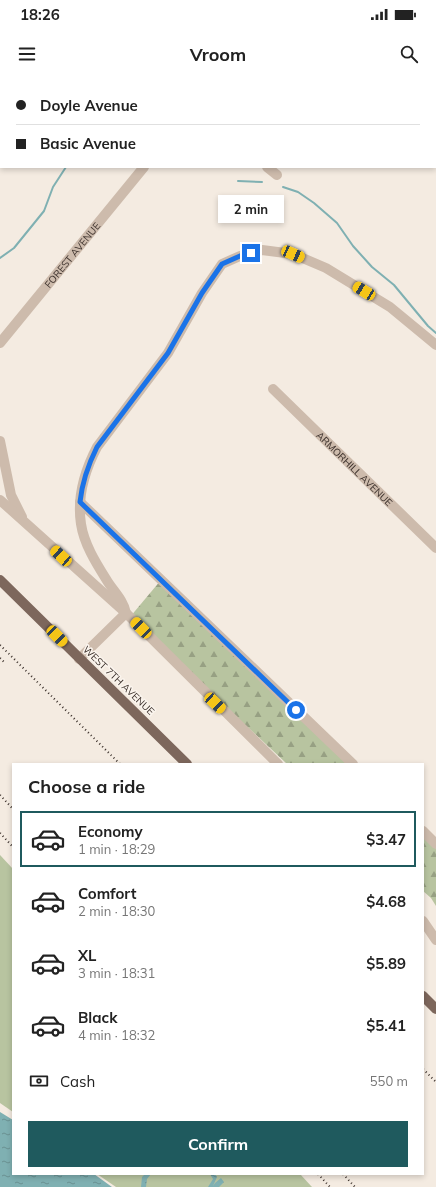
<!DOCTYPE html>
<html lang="en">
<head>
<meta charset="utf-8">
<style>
	:root { --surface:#fff; --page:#f6f6f6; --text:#222; --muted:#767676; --line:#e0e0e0; --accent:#1f5a5e }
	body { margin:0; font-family:Mulish,sans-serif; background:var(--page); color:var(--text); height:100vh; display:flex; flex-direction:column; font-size:15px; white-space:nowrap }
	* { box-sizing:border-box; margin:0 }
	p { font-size:13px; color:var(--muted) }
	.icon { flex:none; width:22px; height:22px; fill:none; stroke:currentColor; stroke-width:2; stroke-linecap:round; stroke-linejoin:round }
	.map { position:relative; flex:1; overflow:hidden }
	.side { position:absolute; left:12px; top:683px; width:412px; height:412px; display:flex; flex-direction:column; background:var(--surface); border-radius:0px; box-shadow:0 2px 6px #0003 }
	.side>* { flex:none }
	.guide { position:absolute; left:0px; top:0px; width:436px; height:88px; box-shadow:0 2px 6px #0003; display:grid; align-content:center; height:88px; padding:0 16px; background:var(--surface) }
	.end { position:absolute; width:18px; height:18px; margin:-9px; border:5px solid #1a73e8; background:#fff; box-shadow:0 0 0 2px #fff }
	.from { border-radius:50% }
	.bubble { position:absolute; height:28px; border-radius:0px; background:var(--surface); box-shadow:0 2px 6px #0003; font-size:13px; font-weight:700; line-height:28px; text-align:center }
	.car { position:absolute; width:12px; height:24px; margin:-12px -6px; border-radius:5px; box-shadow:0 0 3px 1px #0007; background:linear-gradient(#f5c518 24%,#345 0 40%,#f5c518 0 76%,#345 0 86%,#f5c518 0) }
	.guide b { display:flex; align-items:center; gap:14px; height:38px; font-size:15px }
	.guide b+b { border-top:1px solid var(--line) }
	.guide i { width:10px; height:10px; background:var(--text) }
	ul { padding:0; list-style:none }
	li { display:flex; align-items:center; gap:12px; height:56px; margin:0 8px 6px; padding:0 8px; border:2px solid transparent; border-radius:0px }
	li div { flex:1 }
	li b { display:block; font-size:15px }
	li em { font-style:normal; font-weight:700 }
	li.on { border-color:var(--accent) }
	li>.icon { width:36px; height:36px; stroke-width:1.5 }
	h2 { padding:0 16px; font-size:18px; line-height:48px }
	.pay { display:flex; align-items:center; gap:10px; height:44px; padding:0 16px; font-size:15px }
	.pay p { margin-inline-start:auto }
	.button { display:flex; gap:8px; margin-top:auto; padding:8px 16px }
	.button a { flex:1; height:46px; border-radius:0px; background:var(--accent); color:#fff; font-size:16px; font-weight:700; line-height:46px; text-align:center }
	.status { display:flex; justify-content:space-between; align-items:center; height:28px; padding:0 20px; background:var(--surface); direction:ltr }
	.status svg { height:11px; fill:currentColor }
	header { display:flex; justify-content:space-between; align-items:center; height:52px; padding:0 16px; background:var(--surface); font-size:18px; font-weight:700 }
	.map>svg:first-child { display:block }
</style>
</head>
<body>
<div class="status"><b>18:26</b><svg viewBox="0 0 49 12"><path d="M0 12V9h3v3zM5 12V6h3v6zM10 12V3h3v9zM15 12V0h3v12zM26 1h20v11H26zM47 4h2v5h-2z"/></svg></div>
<header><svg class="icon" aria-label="menu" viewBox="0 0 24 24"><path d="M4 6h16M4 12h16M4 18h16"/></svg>Vroom<svg class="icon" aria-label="search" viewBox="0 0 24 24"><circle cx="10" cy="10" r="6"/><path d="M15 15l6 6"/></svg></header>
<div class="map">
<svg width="436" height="1107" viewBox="0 0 436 1107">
	<defs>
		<pattern id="forest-firs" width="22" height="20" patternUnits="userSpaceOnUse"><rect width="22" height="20" fill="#b8c4a0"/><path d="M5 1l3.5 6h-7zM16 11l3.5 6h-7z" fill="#97a083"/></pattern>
		<pattern id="water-ripples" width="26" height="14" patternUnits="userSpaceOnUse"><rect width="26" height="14" fill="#7fb0b2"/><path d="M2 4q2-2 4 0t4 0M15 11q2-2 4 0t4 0" fill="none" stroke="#699091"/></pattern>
	</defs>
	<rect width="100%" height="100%" fill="#f4ebe1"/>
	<!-- forest -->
	<g fill="url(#forest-firs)">
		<polygon points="161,500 354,684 287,684 130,537"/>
		<polygon points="423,750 436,763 436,826 431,818 423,811"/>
	</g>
	<!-- green -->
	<g fill="#b8c4a0">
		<polygon points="0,775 13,789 13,1032 0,1023"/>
		<polygon points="97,1094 300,1094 312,1107 116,1107"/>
	</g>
	<!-- water -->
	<g fill="url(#water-ripples)">
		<polygon points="0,1032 13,1040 13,1094 94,1094 112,1107 0,1107"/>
		<polygon points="145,1094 151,1094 147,1099 146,1107 141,1107 142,1097"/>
		<polygon points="210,1094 215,1094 217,1097 213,1106 215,1103 221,1098 224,1102 219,1107 208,1107 213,1099"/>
	</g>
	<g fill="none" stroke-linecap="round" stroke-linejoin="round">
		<!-- stream -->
		<g stroke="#7fb0b2" stroke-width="2">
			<polyline points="143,1 144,0"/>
			<polyline points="238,101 262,102"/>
			<polyline points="283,107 298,112 314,123 337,143 353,166 372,187 394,205 428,246 436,253"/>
			<polyline points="0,178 14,168 44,131 53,107 66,87"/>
		</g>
		<!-- minor -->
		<g stroke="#cdbbac" stroke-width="10">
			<polyline points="218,1 219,0"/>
			<polyline points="267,87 277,95"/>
			<path id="s1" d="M 0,263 L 144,87"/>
			<path id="s2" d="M 273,309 L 436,468"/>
			<polyline points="0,361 11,415 22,437"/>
			<polyline points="0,420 126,533 278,684"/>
			<polyline points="80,422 353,684"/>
			<path d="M 79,579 L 126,533 C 123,519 113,511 106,499 C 96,483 84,464 81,444 C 77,418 85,390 97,367 L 168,273 L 202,213 L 222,184 L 240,176 L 262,170 L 293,174 L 326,188 L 390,227 L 436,265"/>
			<polyline points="423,751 436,764"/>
			<polyline points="423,841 436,860"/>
		</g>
		<!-- major -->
		<g stroke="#7d675c" stroke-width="10">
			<polyline points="0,500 187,684"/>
			<polyline points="423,916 436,929"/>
		</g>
		<!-- rail -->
		<g stroke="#3b302b" stroke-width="2" stroke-dasharray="1 3" stroke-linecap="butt">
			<polyline points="0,565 120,684"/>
			<polyline points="0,578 4,582"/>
			<polyline points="0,715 13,729"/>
			<polyline points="0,753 13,767"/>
			<polyline points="423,989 436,1002"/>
			<polyline points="318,1094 330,1107"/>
			<polyline points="343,1094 355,1107"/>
		</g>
	</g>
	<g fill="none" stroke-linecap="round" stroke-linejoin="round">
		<!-- route -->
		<path stroke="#1a73e8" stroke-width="5" d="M 251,173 L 240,176 L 222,184 L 202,213 L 168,273 L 97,367 C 88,385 82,403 80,422 L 296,630"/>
	</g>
	<g text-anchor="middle" stroke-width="3" stroke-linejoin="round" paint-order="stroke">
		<!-- street labels -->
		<g font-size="10" fill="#3b302b" stroke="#fbf5ee">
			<text dy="4" stroke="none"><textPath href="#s1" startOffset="114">FOREST AVENUE</textPath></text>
			<text dy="4" stroke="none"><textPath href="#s2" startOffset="114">ARMORHILL AVENUE</textPath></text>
			<text transform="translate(119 600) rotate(44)" y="4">WEST 7TH AVENUE</text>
		</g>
	</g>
</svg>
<i class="end from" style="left:296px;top:630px"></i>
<i class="end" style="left:251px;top:173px"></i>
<div class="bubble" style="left:218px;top:115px;width:66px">2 min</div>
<i class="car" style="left:293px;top:174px;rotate:114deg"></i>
<i class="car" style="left:364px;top:211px;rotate:301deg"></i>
<i class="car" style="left:61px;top:476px;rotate:312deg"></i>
<i class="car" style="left:141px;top:548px;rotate:315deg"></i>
<i class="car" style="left:57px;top:556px;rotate:135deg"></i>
<i class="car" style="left:215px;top:623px;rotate:133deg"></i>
<div class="guide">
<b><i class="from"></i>Doyle Avenue</b>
<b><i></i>Basic Avenue</b>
</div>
<section class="side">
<h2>Choose a ride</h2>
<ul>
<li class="on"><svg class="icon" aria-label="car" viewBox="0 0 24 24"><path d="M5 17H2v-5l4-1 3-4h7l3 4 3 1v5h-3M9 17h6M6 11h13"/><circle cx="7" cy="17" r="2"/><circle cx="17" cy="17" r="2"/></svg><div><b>Economy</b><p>1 min · 18:29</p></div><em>$3.47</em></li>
<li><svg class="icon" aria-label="car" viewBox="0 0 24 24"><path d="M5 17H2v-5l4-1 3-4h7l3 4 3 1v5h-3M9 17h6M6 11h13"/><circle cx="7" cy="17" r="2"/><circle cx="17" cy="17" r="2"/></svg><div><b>Comfort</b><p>2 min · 18:30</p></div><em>$4.68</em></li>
<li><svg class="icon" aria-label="car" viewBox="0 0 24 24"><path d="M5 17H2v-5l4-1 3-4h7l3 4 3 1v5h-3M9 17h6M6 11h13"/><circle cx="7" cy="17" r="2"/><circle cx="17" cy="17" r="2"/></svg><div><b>XL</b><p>3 min · 18:31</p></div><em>$5.89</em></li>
<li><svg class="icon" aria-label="car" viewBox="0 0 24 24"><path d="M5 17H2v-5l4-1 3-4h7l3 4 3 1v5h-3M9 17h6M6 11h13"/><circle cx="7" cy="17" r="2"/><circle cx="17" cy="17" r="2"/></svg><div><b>Black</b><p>4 min · 18:32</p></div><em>$5.41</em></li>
</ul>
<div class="pay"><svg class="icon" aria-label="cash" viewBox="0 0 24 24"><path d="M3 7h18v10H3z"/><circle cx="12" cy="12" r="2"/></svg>Cash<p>550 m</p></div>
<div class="button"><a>Confirm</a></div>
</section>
</div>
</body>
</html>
